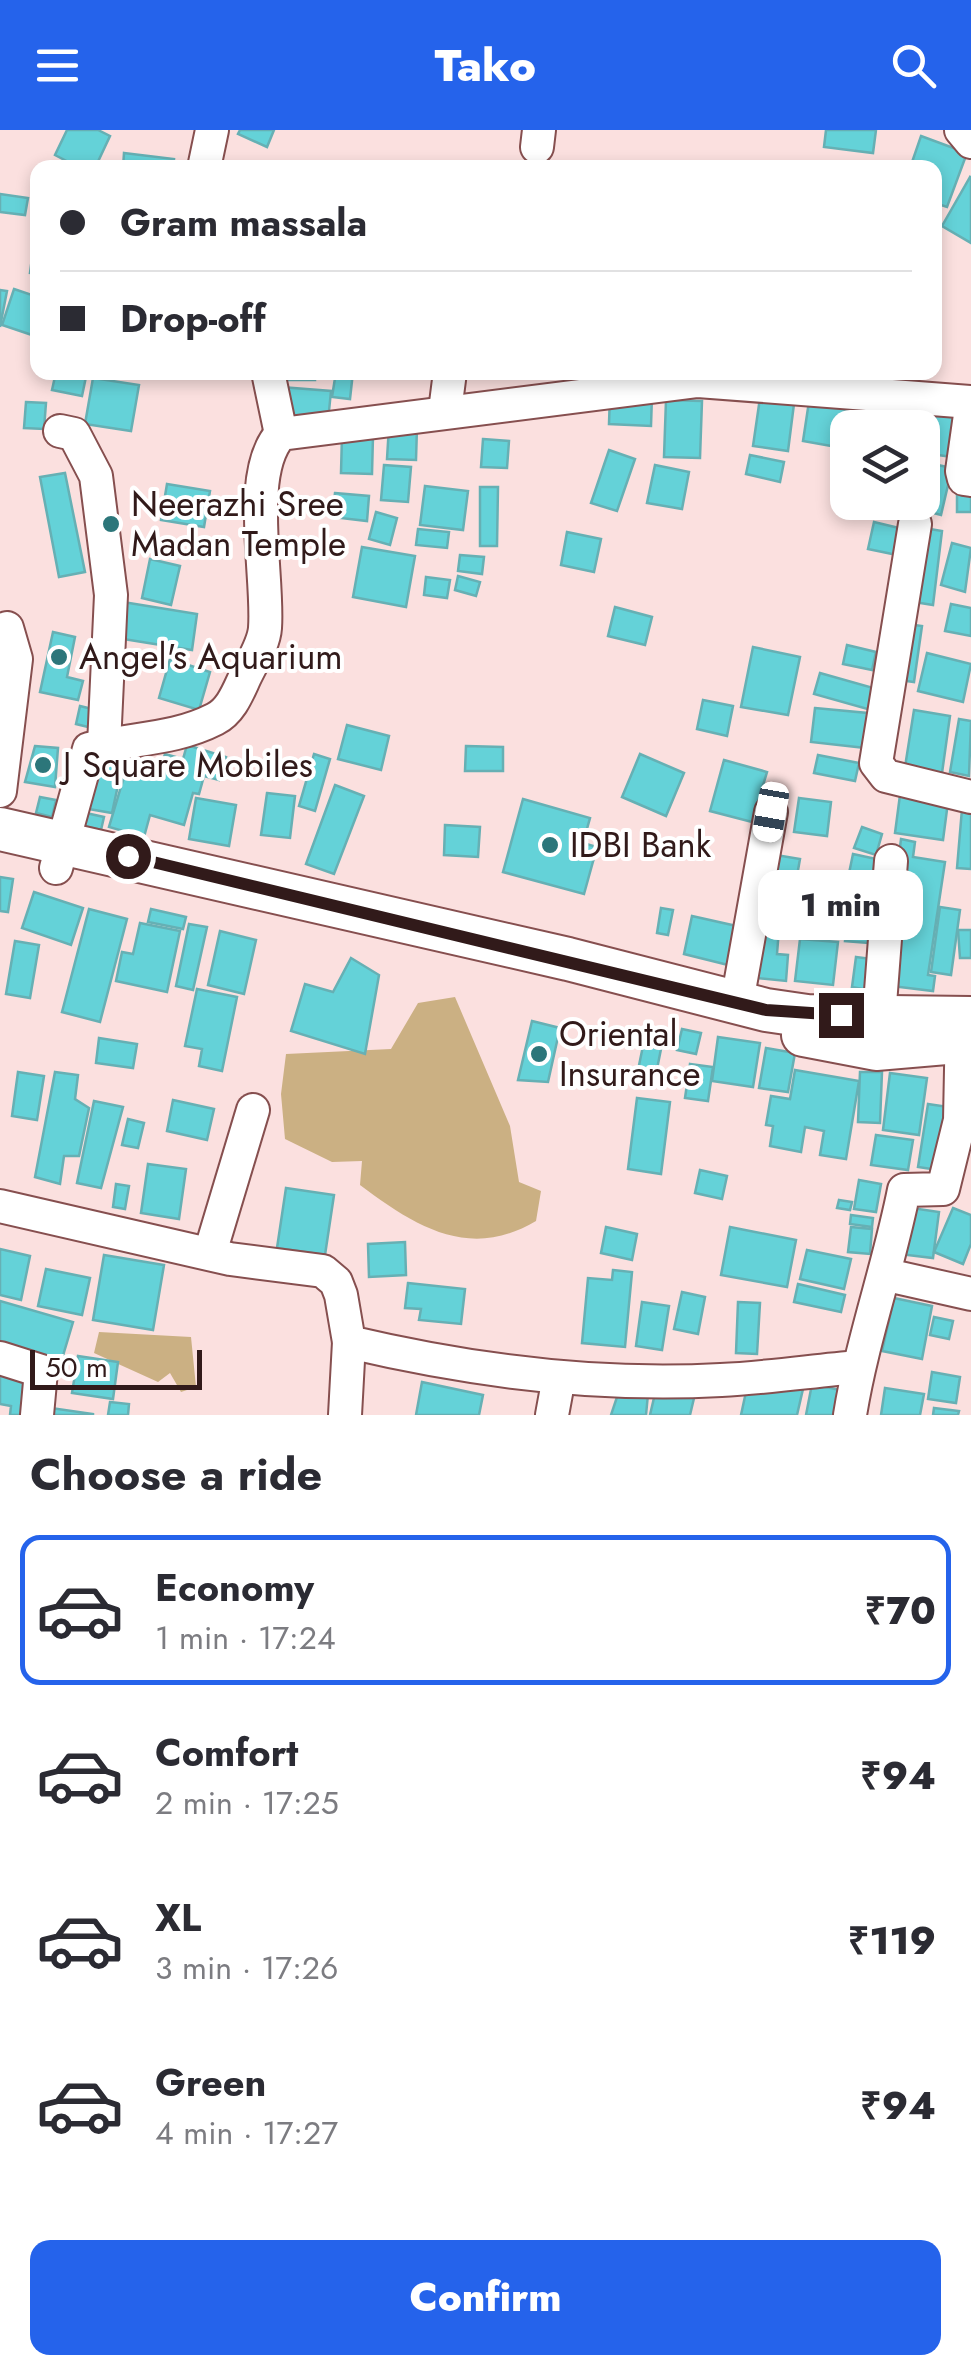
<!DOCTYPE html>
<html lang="en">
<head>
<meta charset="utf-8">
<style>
	:root { --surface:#fff; --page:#f2f2f3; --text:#2b2b33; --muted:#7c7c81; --line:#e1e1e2; --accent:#2563eb }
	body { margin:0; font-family:Jost,sans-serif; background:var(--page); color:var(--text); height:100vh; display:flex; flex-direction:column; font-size:38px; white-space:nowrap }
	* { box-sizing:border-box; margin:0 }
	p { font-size:32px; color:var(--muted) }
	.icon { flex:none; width:55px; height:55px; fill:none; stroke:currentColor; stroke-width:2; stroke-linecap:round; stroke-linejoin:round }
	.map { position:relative; height:1285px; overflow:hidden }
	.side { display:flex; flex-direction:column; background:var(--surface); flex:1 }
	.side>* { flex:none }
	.guide { position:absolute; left:30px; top:30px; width:912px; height:220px; border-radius:20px; box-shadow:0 5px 15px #0003; display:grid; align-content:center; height:220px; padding:0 30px; background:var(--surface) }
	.buttons { position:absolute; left:830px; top:280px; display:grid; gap:20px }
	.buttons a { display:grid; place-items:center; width:110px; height:110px; border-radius:20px; background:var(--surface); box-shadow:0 5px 15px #0003; font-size:50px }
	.scale { position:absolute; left:30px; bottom:25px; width:172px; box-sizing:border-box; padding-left:10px; border:5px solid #311a1a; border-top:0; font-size:28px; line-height:35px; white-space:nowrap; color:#311a1a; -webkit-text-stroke:8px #fff; paint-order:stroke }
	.end { position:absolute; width:45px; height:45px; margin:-22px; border:12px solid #311a1a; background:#fff; box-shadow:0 0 0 5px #fff }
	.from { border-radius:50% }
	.bubble { position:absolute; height:70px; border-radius:20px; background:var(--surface); box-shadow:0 5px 15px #0003; font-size:32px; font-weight:800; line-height:70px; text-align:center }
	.car { position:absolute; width:30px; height:60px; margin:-30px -15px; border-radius:12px; box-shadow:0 0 8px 2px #0007; background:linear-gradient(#fff 24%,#345 0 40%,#fff 0 76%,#345 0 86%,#fff 0) }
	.guide b { display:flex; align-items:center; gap:35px; height:95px; font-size:38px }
	.guide b+b { border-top:2px solid var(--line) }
	.guide i { width:25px; height:25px; background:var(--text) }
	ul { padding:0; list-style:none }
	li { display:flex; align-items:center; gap:30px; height:150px; margin:0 20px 15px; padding:0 10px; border:5px solid transparent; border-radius:20px }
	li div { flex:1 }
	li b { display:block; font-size:38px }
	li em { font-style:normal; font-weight:800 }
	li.active { border-color:var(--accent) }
	li>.icon { width:90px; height:90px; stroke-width:1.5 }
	h2 { padding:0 30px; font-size:45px; line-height:120px }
	.button { display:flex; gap:20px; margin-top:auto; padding:20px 30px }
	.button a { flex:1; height:115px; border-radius:20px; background:var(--accent); color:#fff; font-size:40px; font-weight:800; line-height:115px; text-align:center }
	header { display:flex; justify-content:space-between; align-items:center; height:130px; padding:0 30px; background:var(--accent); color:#fff; font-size:45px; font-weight:800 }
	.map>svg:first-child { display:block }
</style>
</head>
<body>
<header><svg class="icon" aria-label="menu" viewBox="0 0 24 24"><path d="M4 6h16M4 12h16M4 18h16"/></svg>Tako<svg class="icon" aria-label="search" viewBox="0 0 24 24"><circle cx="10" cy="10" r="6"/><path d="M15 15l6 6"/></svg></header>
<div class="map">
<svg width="971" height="1285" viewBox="0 0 971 1285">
	<rect width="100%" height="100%" fill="#fbe0df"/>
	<!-- green -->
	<g fill="#cbb083">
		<path d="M 455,867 L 510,996 L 519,1052 L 541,1061 L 536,1091 C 469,1131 415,1096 360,1055 L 362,1031 L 332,1032 L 285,1009 L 281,964 L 286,924 L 391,919 L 418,873 Z"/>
		<polygon points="99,1202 191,1207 196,1257 181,1262 170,1243 158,1252 94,1223"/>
	</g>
	<!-- building -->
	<g fill="#64d2d8" stroke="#66b0b4" stroke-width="2.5">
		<polygon points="67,0 98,0 110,6 95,38 80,38 55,25"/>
		<polygon points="240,0 274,0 267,17 238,4"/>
		<polygon points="826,0 876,0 873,23 824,17"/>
		<polygon points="921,6 967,23 947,77 935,73 935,38 910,38"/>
		<polygon points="124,23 174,29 173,38 123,38"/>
		<polygon points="970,47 971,48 971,113 942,96"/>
		<polygon points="0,64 28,68 25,85 0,82"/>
		<polygon points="32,128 38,129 38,144 30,143"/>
		<polygon points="14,159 38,167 32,205 2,195"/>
		<polygon points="0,160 7,161 0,197"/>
		<polygon points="56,242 87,242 82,266 52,260"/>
		<rect x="272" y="242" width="43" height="8"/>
		<polygon points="336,242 353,242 350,269 332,267"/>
		<polygon points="890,242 904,242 903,251 889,248"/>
		<polygon points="93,248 139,255 131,301 85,294"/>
		<polygon points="281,257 331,261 328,291 279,288"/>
		<polygon points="761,261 795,266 788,321 753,316"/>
		<polygon points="610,264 652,266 651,296 609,294"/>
		<polygon points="810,265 863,275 859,298 848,298 848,319 803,311"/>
		<polygon points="666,270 702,271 700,328 664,327"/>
		<polygon points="901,271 932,280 923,310 922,298 894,298"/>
		<polygon points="26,272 46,273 44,299 24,298"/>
		<polygon points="869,272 890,275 886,298 865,298"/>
		<polygon points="936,279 958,282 952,327 931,324"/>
		<polygon points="389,296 417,297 416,330 387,329"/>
		<polygon points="342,305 373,306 372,344 341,343"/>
		<polygon points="483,309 509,311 507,338 481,337"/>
		<polygon points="609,320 635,329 617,381 591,373"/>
		<polygon points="750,325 784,332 780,352 746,344"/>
		<polygon points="933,334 952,338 941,385 922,380"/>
		<polygon points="384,335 411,337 408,372 381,370"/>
		<polygon points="655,335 689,342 682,379 647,373"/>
		<polygon points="65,343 85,442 59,447 40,347"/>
		<polygon points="167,354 210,361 204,397 161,390"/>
		<polygon points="425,356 468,361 463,400 420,395"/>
		<polygon points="480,357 498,357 497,416 480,416"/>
		<polygon points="335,363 369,366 367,391 332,387"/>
		<rect x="957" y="365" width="14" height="17"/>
		<polygon points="885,372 920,372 917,385 884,379"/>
		<polygon points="376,382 397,388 390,415 369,409"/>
		<polygon points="874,392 903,399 897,425 868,419"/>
		<polygon points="924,398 942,401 933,475 914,472"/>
		<polygon points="418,399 449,402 447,418 416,415"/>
		<polygon points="567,402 601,409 594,442 561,435"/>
		<polygon points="952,413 971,418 965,462 941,455"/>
		<polygon points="362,417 415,426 406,477 353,467"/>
		<polygon points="460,425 484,427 482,444 458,441"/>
		<polygon points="150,429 180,436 171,475 142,468"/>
		<polygon points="458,446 480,452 476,466 455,460"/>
		<polygon points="426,447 450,450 447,468 424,465"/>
		<polygon points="123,472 197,484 192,520 117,508"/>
		<polygon points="951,474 971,478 971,506 945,501"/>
		<polygon points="615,477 652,487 645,515 608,506"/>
		<polygon points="900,493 922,496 914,552 892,549"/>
		<polygon points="53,502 75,507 67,547 83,551 78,570 40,562"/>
		<polygon points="847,515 876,522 872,540 843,534"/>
		<polygon points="753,517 800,527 788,585 741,577"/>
		<polygon points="927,523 971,534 963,572 918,561"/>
		<polygon points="170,529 210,542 199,580 159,568"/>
		<polygon points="820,543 877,559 871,580 814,564"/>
		<polygon points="703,570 733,576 727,606 697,599"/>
		<polygon points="80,576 92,579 88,597 76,594"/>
		<polygon points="815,578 878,584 875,619 811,612"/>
		<polygon points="914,580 950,586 942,643 905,637"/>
		<polygon points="959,589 971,591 969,646 950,642"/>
		<polygon points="347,595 389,606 381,640 338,629"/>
		<polygon points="187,615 226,627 219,650 204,646 199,664 193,663 184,695 150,685 144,707 109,697 129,630 160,639 165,624 183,629"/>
		<polygon points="35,616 58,618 55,657 25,652"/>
		<polygon points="466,616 503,617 503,641 465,641"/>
		<polygon points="314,624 330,629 315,681 299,676"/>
		<polygon points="640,624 684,643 666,686 622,667"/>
		<polygon points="818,625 859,633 855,651 814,643"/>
		<polygon points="94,626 123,632 112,683 83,678"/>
		<polygon points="724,630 767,642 752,692 710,681"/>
		<polygon points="335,655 364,666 334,744 306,734"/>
		<polygon points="267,663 295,666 290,708 261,705"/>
		<polygon points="900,665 948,672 943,710 895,703"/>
		<polygon points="40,667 56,670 52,687 36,683"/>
		<polygon points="196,668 236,675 229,716 189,709"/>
		<polygon points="799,668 831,672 827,706 794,702"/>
		<polygon points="523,669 590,688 583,713 597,717 584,764 503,742"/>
		<polygon points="962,679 971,680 971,739 957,738"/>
		<polygon points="86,683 104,687 101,700 84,696"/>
		<polygon points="445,695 480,697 478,727 444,725"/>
		<polygon points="862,697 882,704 876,725 854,718"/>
		<polygon points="901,709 915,712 913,727 945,732 928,845 935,846 933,861 883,855"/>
		<polygon points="770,724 800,729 795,757 765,752"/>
		<polygon points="853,724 876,729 869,758 847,753"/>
		<polygon points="0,747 13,749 8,782 0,781"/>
		<polygon points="802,750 844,758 838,791 796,784"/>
		<polygon points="34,762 83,778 71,815 22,798"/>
		<polygon points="849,772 871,774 868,813 845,811"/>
		<polygon points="940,777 960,780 951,845 931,842"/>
		<polygon points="661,778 673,780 668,805 657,803"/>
		<polygon points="89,779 127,789 100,892 62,882"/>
		<polygon points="151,779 186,787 183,799 148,792"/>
		<polygon points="692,786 741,797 732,836 684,824"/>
		<polygon points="140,793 180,801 167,862 116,851 122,822 133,824"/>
		<polygon points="189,794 207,797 193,860 176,856"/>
		<polygon points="759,797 779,799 777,824 788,825 786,851 756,848"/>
		<polygon points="958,800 971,800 971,828 960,828"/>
		<polygon points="220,801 256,810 244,864 208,855"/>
		<polygon points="800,809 838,812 833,855 795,851"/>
		<polygon points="15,811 39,815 30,868 6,864"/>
		<polygon points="856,827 872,829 868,860 852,857"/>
		<polygon points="351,828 379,845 365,924 291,901 305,854 333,862"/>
		<polygon points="197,859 237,867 222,941 199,936 202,919 185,916"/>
		<polygon points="532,891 560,898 548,952 518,950"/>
		<polygon points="682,899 701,903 696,924 677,920"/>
		<polygon points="718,907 760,913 753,957 712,951"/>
		<polygon points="99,908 137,914 133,938 96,933"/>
		<polygon points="643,916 661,919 655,949 637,945"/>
		<polygon points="766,918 795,923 788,962 759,958"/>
		<polygon points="690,934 713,937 708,971 685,968"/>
		<polygon points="795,940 859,951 846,1029 820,1025 824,1001 805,997 801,1022 770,1016 773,996 766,995 771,966 790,969"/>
		<polygon points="18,942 44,946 37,990 12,986"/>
		<polygon points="55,942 78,945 75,969 89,978 79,1026 64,1026 60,1054 35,1047"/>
		<polygon points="860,942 882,942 880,993 858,992"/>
		<polygon points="890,943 927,948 919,1005 883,1000"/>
		<polygon points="637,968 670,972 661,1044 628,1039"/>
		<polygon points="173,970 214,979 207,1010 167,1001"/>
		<polygon points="94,971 123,977 101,1058 77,1053"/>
		<polygon points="928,974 955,978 945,1041 918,1037"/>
		<polygon points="128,989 144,993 138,1018 122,1015"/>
		<polygon points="876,1005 913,1010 908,1040 871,1035"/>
		<polygon points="148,1034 186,1039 179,1089 141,1083"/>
		<polygon points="700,1040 727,1046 722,1069 695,1063"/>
		<polygon points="859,1050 881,1054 876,1082 854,1079"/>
		<polygon points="116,1054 129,1056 125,1079 113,1077"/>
		<polygon points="286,1058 334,1065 325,1125 277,1118"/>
		<polygon points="839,1070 852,1072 850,1080 837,1078"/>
		<polygon points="905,1077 939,1082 933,1128 899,1124"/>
		<polygon points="953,1078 971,1085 971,1114 963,1134 934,1122"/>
		<polygon points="851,1085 873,1088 872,1097 850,1094"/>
		<polygon points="606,1097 637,1104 632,1130 601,1123"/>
		<polygon points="730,1097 796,1110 787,1157 721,1145"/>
		<polygon points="851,1097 872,1099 870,1124 848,1122"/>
		<polygon points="405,1112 406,1145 369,1147 368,1114"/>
		<polygon points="0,1119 30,1126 21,1170 0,1165"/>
		<polygon points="807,1120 851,1129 844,1159 800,1149"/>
		<polygon points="104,1125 164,1135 153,1200 93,1190"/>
		<polygon points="46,1139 90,1148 82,1185 38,1176"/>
		<polygon points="613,1140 632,1142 625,1217 582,1213 588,1148 612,1150"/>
		<polygon points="408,1153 465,1159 461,1194 419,1190 421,1179 405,1178"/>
		<polygon points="798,1154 845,1165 841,1182 794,1172"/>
		<polygon points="682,1162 705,1167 698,1204 674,1199"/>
		<polygon points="894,1168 932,1176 922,1229 882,1221"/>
		<polygon points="0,1171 73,1192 59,1239 0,1222"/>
		<polygon points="642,1172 669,1176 662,1220 636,1216"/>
		<polygon points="738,1172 760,1173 757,1224 736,1223"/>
		<polygon points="934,1187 953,1191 949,1209 930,1205"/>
		<polygon points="78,1226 118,1232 113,1269 72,1263"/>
		<polygon points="0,1238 26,1240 32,1285 10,1285 11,1276 0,1274"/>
		<polygon points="932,1242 960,1247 956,1273 928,1269"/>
		<polygon points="749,1248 803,1259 797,1285 741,1285"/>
		<polygon points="422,1252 483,1265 479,1285 416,1285"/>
		<polygon points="812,1254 840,1260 835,1285 806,1285"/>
		<polygon points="657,1255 695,1264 690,1285 650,1285"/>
		<polygon points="885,1258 924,1264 920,1285 881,1285"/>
		<polygon points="618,1264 648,1264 646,1285 611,1285"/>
		<polygon points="110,1272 129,1274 128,1285 108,1285"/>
		<polygon points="44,1277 93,1284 93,1285 42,1285"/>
		<polygon points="934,1278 959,1281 958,1285 933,1285"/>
	</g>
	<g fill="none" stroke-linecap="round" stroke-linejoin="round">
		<!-- minor casing -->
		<g stroke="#864f4f" stroke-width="36">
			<g id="minor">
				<polyline points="961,0 971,12"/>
				<polyline points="537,17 539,0"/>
				<polyline points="204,38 212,0"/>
				<polyline points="268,242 281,304"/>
				<polyline points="971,278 962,341 964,349 971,350"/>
				<polyline points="445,281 450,242"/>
				<polyline points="60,301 74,304 96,346 111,465 104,615"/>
				<polyline points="915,394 876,633 886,646 971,667"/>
				<polyline points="0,661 16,529 7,498"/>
				<path d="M 56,738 L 89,619 C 132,608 174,610 215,589 C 231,581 238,562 245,547 C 252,532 264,514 265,498 C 269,447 245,342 281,304 L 698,251 L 971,272"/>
				<polyline points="737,872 771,682"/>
				<polyline points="879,887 891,731"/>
				<path d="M 0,1076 L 230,1129 L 323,1141 L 336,1152 L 341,1165 L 349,1212 C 468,1240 598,1257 721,1250 C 766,1248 812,1241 858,1237"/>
				<polyline points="210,1123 253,980"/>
				<polyline points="887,1145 971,1164"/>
				<polyline points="0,1228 41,1241 37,1285"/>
				<polyline points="345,1285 349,1212"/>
				<polyline points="552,1285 559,1247"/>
				<path d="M 850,1285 C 862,1210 889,1136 904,1060 L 943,1059 L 960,990 L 962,889"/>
			</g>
		</g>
		<!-- major casing -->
		<g stroke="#864f4f" stroke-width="46">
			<g id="major">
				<polyline points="0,699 568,829 766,880 807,886 971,888"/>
				<polyline points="803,905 876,919 946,913"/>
			</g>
		</g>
		<!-- minor -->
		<use href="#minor" stroke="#fff" stroke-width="32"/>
		<!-- major -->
		<use href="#major" stroke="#fff" stroke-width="42"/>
	</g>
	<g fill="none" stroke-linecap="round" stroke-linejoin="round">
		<!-- route -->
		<polyline stroke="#311a1a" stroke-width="12" points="128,726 766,880 841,885"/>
	</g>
	<!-- markers -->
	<g fill="#2c767a" stroke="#fff" stroke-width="4">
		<circle cx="111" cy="394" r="10"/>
		<circle cx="59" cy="527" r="10"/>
		<circle cx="43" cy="635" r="10"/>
		<circle cx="550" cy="715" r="10"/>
		<circle cx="539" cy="924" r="10"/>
	</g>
	<g text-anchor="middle" stroke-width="8" stroke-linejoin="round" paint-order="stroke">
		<!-- poi labels -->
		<g font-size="35" fill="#311a1a" stroke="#fff" text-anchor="start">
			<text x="131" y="386">Neerazhi Sree<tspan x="131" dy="40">Madan Temple</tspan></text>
			<text x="79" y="539">Angel's Aquarium</text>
			<text x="63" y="647">J Square Mobiles</text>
			<text x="570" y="727">IDBI Bank</text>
			<text x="559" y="916">Oriental<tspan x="559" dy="40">Insurance</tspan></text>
		</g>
	</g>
</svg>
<div class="buttons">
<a><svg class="icon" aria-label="layers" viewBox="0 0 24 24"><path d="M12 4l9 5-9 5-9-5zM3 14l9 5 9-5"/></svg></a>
</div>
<div class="scale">50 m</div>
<i class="end from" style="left:128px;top:726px"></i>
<i class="end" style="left:841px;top:885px"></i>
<div class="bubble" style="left:758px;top:740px;width:165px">1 min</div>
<i class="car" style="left:771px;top:682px;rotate:190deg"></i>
<div class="guide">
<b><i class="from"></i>Gram massala</b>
<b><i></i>Drop-off</b>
</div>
</div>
<section class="side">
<h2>Choose a ride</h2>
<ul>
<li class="active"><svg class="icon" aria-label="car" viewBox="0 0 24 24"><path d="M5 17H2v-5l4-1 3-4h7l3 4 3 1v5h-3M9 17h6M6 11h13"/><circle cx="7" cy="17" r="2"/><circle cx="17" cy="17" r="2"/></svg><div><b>Economy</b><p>1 min · 17:24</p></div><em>₹70</em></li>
<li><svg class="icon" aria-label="car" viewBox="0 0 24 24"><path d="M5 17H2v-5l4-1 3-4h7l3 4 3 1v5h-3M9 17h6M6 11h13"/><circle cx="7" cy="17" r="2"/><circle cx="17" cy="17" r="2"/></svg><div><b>Comfort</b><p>2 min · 17:25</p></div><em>₹94</em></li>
<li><svg class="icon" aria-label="car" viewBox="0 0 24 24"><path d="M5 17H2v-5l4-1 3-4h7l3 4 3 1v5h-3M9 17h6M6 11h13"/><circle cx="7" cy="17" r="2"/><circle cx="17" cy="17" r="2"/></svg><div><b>XL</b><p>3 min · 17:26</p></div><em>₹119</em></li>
<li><svg class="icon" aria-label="car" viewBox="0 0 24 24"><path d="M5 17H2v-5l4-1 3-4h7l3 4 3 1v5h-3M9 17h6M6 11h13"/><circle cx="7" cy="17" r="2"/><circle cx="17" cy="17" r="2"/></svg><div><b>Green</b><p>4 min · 17:27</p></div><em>₹94</em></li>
</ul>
<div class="button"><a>Confirm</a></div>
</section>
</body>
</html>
